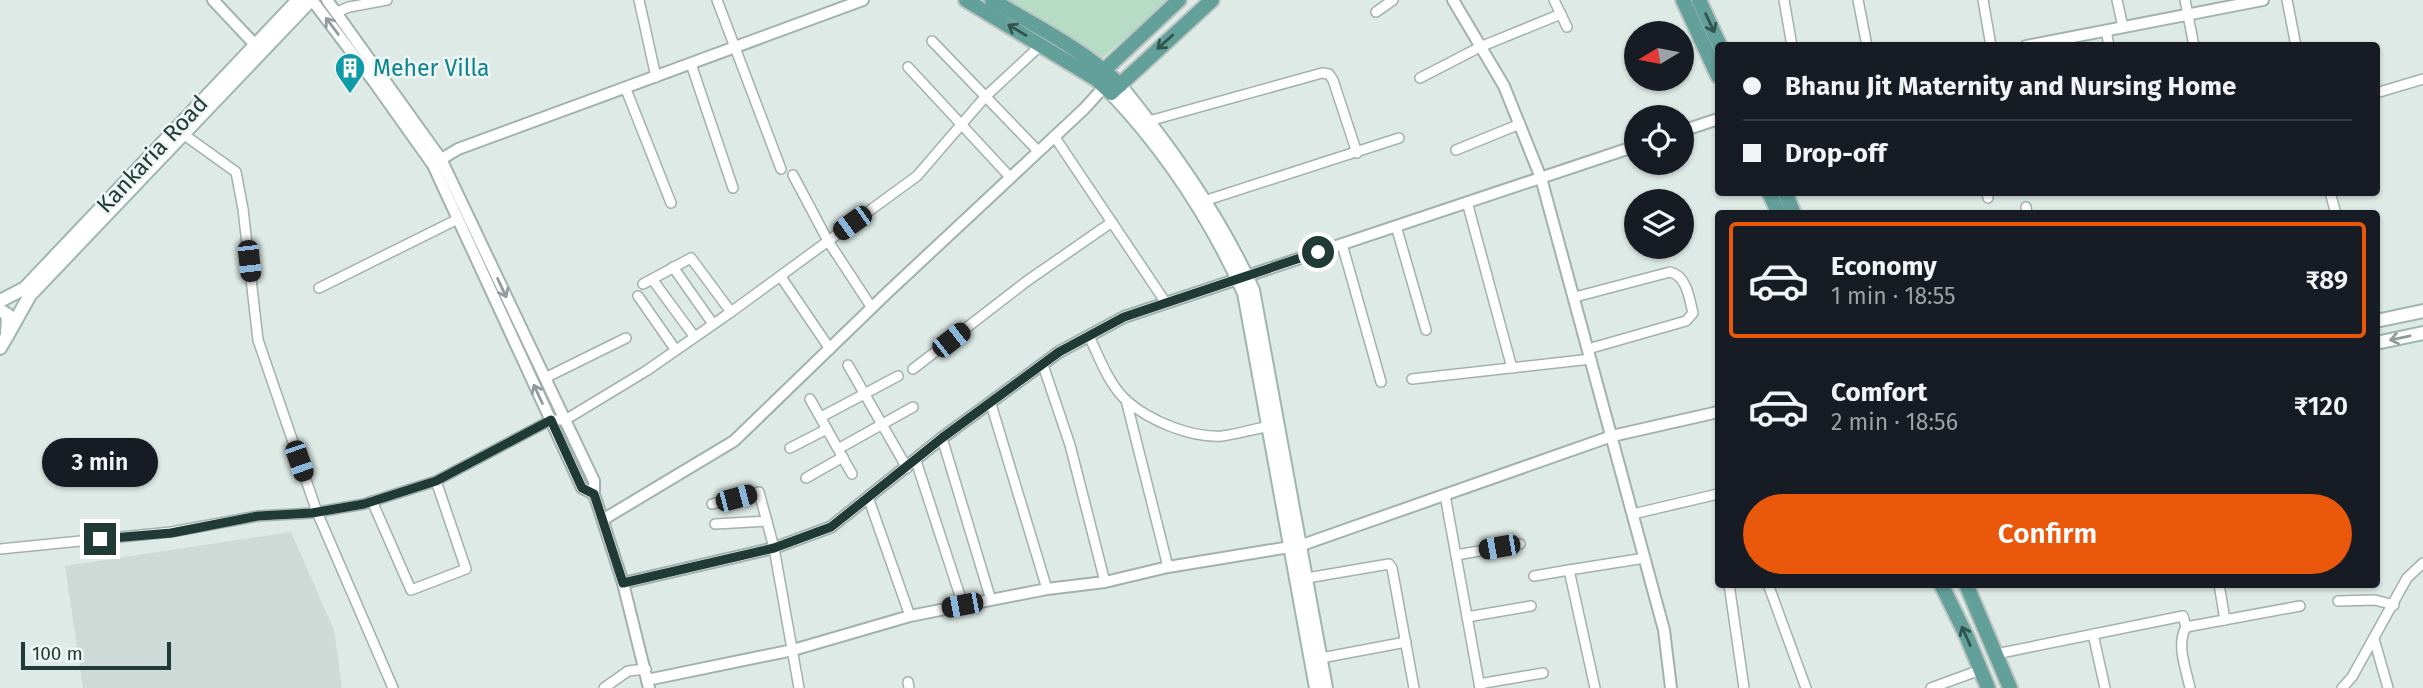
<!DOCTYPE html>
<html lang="en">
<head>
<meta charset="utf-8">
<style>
	:root { --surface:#171b24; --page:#20242c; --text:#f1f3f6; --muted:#9ea1a6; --line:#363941; --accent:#ea580c }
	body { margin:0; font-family:"Fira Sans",sans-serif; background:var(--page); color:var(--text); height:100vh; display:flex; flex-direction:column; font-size:26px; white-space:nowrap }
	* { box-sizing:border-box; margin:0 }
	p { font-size:23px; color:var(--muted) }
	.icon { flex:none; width:38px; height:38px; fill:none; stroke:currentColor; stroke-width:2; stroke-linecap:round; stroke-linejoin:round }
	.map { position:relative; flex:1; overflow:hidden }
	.drawer { position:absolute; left:1715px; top:210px; width:665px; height:378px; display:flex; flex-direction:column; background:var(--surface); border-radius:7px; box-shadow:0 2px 5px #0004 }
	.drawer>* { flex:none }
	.top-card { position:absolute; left:1715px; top:42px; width:665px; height:154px; border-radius:7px; box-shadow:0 2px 5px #0004; display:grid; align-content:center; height:154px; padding:0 28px; background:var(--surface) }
	.needle { width:46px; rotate:260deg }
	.buttons { position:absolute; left:1624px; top:21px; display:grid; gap:14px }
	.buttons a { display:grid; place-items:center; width:70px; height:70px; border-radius:50%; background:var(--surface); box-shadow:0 2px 5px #0004; font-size:35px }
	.scale { position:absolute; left:21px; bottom:18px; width:150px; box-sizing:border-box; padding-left:7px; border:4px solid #203a36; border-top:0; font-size:19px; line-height:24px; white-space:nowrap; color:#203a36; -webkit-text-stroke:5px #eff7f4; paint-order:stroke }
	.end { position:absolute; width:32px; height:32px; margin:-16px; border:9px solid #203a36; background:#fff; box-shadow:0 0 0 4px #fff }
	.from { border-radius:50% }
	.bubble { position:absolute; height:49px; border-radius:24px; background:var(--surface); box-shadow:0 2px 5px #0004; font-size:23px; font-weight:600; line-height:49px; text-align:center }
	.car { position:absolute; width:21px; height:42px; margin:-21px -10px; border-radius:9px; box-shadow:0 0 5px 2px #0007; background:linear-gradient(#222 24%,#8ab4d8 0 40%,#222 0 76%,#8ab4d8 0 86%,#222 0) }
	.top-card b { display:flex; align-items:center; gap:24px; height:66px; font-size:26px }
	.top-card b+b { border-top:2px solid var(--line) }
	.top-card i { width:18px; height:18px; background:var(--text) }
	ul { padding:12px 0 0; list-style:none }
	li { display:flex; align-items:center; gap:21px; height:116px; margin:0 14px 10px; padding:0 14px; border:4px solid transparent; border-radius:7px }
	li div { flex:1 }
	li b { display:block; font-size:26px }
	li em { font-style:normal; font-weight:600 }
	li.on { border-color:var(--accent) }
	li>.icon { width:63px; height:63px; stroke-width:1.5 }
	.button { display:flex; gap:14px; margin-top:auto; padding:14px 28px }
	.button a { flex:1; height:80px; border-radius:42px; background:var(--accent); color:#fff; font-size:28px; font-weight:600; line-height:80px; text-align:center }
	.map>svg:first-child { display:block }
</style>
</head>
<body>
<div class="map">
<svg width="2423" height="688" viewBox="0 0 2423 688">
	<rect width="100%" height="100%" fill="#deeae6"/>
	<!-- built -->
	<polygon fill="#cddad6" points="291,532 334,630 342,688 83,688 65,566"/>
	<!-- green -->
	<polygon fill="#b7dcc6" points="1007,0 1169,0 1101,59"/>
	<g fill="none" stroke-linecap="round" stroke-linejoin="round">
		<!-- minor casing -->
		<g stroke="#a1b2ae" stroke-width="12">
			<g id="minor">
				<polyline points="639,0 656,77"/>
				<polyline points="717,0 781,169"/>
				<polyline points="1554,0 1567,27"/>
				<polyline points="1784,0 1792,46"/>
				<polyline points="1858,0 1867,46"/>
				<polyline points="1983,0 1991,46"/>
				<polyline points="2117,0 2123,27"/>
				<polyline points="2185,0 2194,46"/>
				<polyline points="2287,0 2296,46"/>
				<polyline points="337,12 349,7 387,0"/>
				<polyline points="1376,12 1393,0"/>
				<polyline points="2106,30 2109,46"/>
				<polyline points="932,41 1038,151"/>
				<polyline points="691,64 733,188"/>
				<polyline points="908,67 1010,177"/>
				<polyline points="1420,78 1480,47 1561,14"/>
				<polyline points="625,87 671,203"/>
				<polyline points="2376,93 2423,79"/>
				<polyline points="1149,121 1322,73 1329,74 1333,80 1357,153"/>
				<polyline points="183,134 236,172 243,209 258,340 317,512 393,688"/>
				<polyline points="1054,136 1166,303"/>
				<polyline points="1456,150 1520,124"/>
				<polyline points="793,175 828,241 872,308"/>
				<polyline points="1987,192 1988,198"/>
				<polyline points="2330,192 2336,214"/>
				<polyline points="1204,201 1399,138"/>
				<polyline points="1467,202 1512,368"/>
				<polyline points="2026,207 2027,214"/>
				<polyline points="1396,226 1426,330"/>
				<polyline points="1342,244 1381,382"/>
				<polyline points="673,267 713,324"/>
				<polyline points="781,277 830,349"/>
				<polyline points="652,279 694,336"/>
				<polyline points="643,284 691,258 731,312"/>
				<polyline points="319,288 458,219"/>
				<polyline points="638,296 675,349"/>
				<path d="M 1575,297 L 1670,272 C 1687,276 1689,298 1693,313 L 1686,321 L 1588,349"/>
				<path d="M 1089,336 C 1099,357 1109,385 1127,401 C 1150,421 1191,438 1222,436 C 1238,434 1254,429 1270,426"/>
				<polyline points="848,365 907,468"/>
				<polyline points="1043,365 1070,445 1105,582"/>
				<polyline points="913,369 1027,281 1112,222"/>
				<polyline points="545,378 626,338"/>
				<polyline points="1412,379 1591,359"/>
				<polyline points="810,399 838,449 913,407"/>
				<polyline points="1126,400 1168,567"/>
				<polyline points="991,404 1047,589"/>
				<polyline points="821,417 898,376"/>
				<polyline points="942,438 991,600"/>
				<polyline points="790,448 827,429"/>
				<polyline points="840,453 852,474"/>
				<polyline points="916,461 963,605"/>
				<polyline points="806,478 843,457"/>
				<polyline points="1445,495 1480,688"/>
				<polyline points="868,497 910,616"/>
				<polyline points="372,501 411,590 466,569 436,481"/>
				<polyline points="712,504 759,492 774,548 799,688"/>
				<polyline points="1633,514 1718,494"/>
				<polyline points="715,524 767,521"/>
				<polyline points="0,549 171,532 258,516 312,513 364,504 436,481 551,420 565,420 646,371 731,312 917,176 985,97 1041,45"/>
				<polyline points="1456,555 1520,544"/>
				<polyline points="1534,576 1569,570"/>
				<polyline points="1307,578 1389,564 1392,568 1414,688"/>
				<polyline points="1729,584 1744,688"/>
				<polyline points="1768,584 1806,688"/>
				<polyline points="2219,584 2225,620"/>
				<polyline points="2338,601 2375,600 2394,605"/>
				<polyline points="1467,617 1531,606"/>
				<path d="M 2186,627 C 2176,645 2186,669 2190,688"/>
				<polyline points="2093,634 2105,688"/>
				<polyline points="2374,639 2388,688"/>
				<polyline points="1996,654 2183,616 2186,627 2300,606"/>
				<polyline points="1321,658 1406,642"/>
				<polyline points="908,682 909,688"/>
				<polyline points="1479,684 1543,673"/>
				<polyline points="604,688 628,671 646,669"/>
				<polyline points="1595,688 1569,570 1645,558"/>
				<polyline points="1931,688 1980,670"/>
				<polyline points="2342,688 2352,677 2407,578 2423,563"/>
			</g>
		</g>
		<!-- tertiary casing -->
		<g stroke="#a1b2ae" stroke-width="14">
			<g id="tertiary">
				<polyline points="213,0 259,49"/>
				<polyline points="312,0 374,82 433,165 582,488 594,494"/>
				<polyline points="327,0 441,159 594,481 594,494 623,583 649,688"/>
				<polyline points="1453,0 1504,86 1541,178 1664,630 1671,688"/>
				<polyline points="2026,46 2263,0"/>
				<polyline points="1682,131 1718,119"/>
				<polyline points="435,163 458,149 863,0"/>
				<polyline points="604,519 734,441 888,292 1084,109 1104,87"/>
				<polyline points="623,583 774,548 831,527 942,438 1059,352 1124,317 1636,146"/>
				<polyline points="647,680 793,650 910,616 1047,589 1105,582 1168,567 1302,545 1612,436 1718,412"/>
			</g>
		</g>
		<!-- secondary casing -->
		<g stroke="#9eb6b0" stroke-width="16">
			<g id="secondary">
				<path d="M 1120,85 C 1171,148 1219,215 1253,290 L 1326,688"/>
				<path d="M 1111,93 C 1166,151 1211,220 1244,293 L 1316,688"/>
				<polyline points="0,301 25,288 298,0"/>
				<polyline points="0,310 8,315 7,336 0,348"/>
				<polyline points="2376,321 2423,311"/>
				<polyline points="7,336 30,295 311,0"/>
				<polyline points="2376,343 2423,333"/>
			</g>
		</g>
		<!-- primary casing -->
		<g stroke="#bcc4c3" stroke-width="18">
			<g id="primary">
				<polyline points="966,0 1096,79 1111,93 1212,0"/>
				<path d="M 992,0 C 1036,26 1083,49 1120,85"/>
				<polyline points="1683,0 1718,76"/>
				<polyline points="1699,0 1720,46"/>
				<polyline points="1099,75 1179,0"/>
				<polyline points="1769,192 1779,214"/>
				<polyline points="1785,192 1794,214"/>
				<polyline points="1941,584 1967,637 1988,688"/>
				<polyline points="1966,584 2010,688"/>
			</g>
		</g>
		<!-- minor -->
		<use href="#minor" stroke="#fff" stroke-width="9"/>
		<!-- tertiary -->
		<use href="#tertiary" stroke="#fff" stroke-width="10"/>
		<!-- secondary -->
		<use href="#secondary" stroke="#fff" stroke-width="12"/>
		<!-- primary -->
		<use href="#primary" stroke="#63a099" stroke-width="14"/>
	</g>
	<!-- one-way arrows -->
	<defs><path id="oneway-shaft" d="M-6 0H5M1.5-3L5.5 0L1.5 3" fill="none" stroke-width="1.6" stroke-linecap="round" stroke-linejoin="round" transform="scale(1.75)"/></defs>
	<g stroke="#31544f">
		<use href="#oneway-shaft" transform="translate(1710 23) rotate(65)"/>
		<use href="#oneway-shaft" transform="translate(1017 30) rotate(-149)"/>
		<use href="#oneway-shaft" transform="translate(1165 42) rotate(138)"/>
		<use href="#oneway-shaft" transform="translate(1966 636) rotate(-114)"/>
	</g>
	<g stroke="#909c9a">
		<use href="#oneway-shaft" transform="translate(332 26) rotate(-127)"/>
		<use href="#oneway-shaft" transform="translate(502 288) rotate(65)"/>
		<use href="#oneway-shaft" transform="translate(2400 338) rotate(168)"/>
		<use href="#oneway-shaft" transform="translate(538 394) rotate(-115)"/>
	</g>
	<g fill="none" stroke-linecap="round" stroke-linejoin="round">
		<!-- route -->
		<polyline stroke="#203a36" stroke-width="9" points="100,539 171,533 258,516 312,513 364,504 436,481 551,420 582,488 594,494 623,583 774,548 831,527 942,438 1059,352 1124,317 1318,252"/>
	</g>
	<!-- icons -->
	<defs>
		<g id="building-pin" transform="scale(1.575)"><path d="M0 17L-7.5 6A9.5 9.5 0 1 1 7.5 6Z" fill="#0f9aa8" stroke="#eff7f4"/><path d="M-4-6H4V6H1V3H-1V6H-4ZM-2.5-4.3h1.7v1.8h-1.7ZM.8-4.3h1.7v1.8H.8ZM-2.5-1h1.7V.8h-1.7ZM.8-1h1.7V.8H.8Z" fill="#fff"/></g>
	</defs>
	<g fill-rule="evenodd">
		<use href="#building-pin" x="350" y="68"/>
	</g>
	<g text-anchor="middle" stroke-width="5" stroke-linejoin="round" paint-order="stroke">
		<!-- culture labels -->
		<g font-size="23" fill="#0d838f" stroke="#eff7f4" text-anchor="start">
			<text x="373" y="76">Meher Villa</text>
		</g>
		<!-- street labels -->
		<g font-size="23" fill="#203a36" stroke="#eff7f4">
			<text transform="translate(152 154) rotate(-47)" y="8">Kankaria Road</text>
		</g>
	</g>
</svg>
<div class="buttons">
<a><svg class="needle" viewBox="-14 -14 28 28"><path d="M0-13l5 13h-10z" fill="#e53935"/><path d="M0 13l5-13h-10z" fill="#9ea1a6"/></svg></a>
<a><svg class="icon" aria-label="locate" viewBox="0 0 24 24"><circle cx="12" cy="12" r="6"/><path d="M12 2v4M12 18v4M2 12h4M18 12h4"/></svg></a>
<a><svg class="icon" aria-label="layers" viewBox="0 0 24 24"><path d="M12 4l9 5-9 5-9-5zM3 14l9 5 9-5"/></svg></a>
</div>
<div class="scale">100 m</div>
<i class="end from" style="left:1318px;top:252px"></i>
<i class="end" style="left:100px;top:539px"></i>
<div class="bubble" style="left:42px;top:438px;width:116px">3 min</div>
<i class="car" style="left:852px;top:223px;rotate:234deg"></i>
<i class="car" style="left:249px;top:261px;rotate:174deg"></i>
<i class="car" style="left:951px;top:340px;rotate:52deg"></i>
<i class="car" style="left:299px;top:461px;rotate:161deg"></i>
<i class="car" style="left:736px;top:498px;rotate:75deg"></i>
<i class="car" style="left:1499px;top:547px;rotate:260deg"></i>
<i class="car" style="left:962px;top:605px;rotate:259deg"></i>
<div class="top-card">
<b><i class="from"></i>Bhanu Jit Maternity and Nursing Home</b>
<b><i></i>Drop-off</b>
</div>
<section class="drawer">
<ul>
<li class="on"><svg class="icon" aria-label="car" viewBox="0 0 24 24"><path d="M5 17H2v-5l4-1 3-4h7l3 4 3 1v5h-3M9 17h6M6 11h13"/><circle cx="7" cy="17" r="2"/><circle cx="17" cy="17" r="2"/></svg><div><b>Economy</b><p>1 min · 18:55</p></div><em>₹89</em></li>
<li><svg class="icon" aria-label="car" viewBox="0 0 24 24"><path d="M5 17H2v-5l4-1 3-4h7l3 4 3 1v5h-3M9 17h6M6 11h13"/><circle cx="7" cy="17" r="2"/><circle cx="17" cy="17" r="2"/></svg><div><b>Comfort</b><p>2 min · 18:56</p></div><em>₹120</em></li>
</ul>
<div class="button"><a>Confirm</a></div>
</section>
</div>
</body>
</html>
